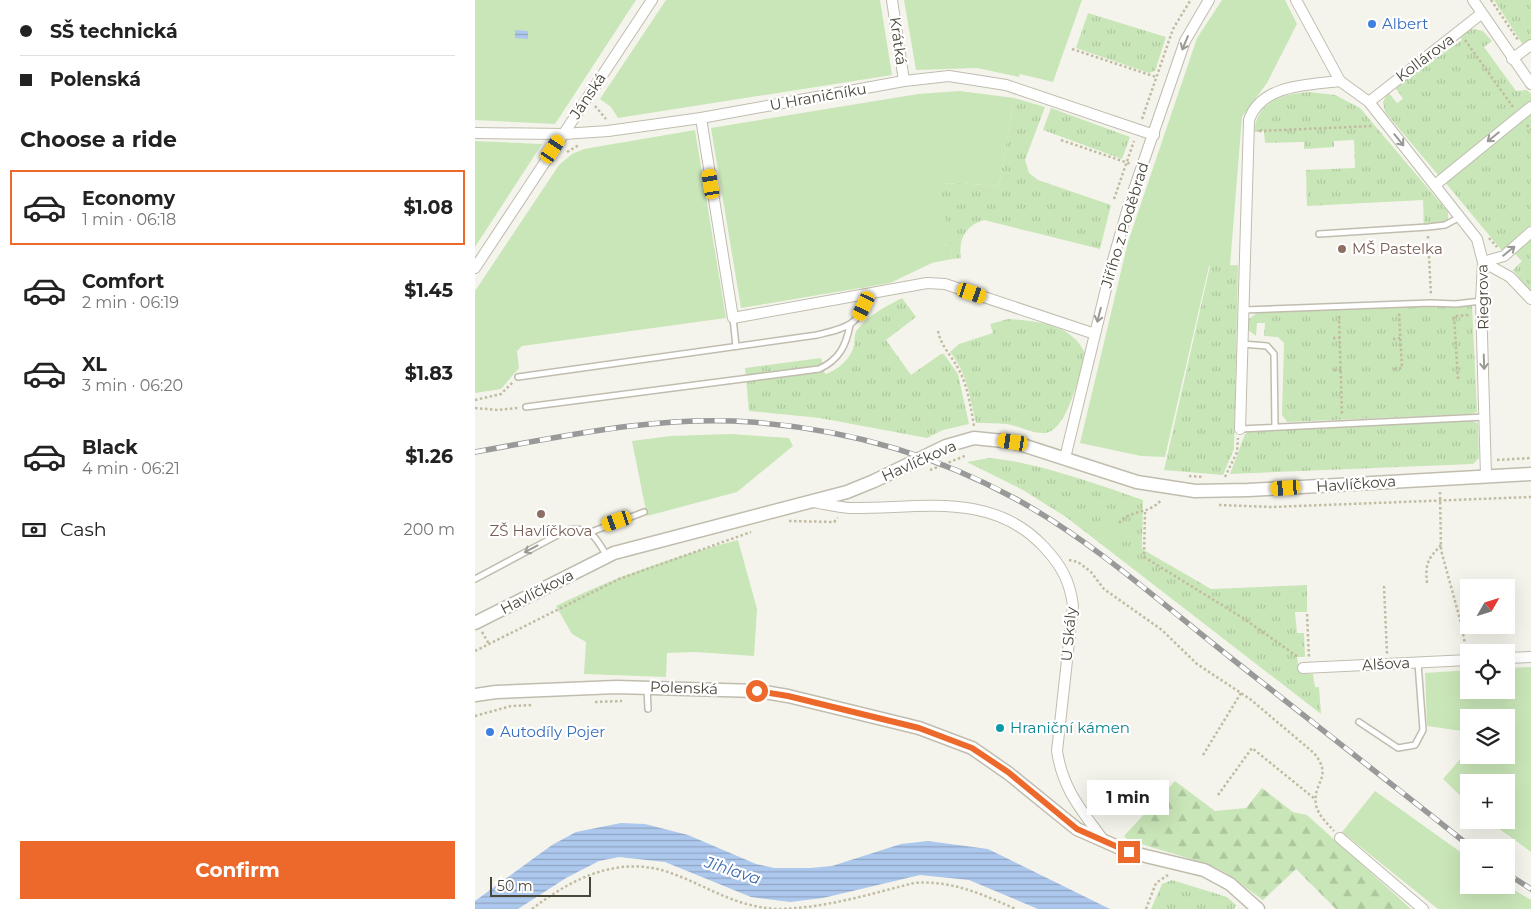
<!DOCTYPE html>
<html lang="en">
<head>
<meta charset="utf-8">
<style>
	:root { --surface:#fff; --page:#f2f2f2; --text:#222; --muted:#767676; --line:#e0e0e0; --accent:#ed692b }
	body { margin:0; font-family:Montserrat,sans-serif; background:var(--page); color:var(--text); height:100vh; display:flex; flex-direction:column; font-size:19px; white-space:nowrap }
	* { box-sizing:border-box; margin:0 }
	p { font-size:16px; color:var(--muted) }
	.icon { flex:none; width:28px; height:28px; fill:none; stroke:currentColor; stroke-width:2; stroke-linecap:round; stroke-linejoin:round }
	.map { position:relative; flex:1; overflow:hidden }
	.panel { display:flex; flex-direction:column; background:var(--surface); width:475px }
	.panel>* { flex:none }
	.banner { display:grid; align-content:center; height:110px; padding:0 20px; background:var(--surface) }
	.needle { width:32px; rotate:51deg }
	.controls { position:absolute; left:985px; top:579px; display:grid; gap:10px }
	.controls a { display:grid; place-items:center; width:55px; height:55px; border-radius:0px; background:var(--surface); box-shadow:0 5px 20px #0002; font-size:25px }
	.scale { position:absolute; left:15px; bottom:12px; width:101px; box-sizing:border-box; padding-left:5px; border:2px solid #49463a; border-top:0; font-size:14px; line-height:18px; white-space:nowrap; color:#49463a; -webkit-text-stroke:4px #fff; paint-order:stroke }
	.end { position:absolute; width:22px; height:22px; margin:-11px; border:6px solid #ed692b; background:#fff; box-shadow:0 0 0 2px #fff }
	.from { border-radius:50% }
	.bubble { position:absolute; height:35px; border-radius:0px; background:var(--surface); box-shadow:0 5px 20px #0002; font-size:16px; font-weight:700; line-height:35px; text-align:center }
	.car { position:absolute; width:15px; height:30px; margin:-15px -8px; border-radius:6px; box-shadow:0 0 4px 1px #0007; background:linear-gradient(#f5c518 24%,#345 0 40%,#f5c518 0 76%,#345 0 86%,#f5c518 0) }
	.banner b { display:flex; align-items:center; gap:18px; height:48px; font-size:19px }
	.banner b+b { border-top:1px solid var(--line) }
	.banner i { width:12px; height:12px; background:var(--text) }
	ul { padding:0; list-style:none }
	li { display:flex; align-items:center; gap:15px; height:75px; margin:0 10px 8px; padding:0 10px; border:2px solid transparent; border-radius:0px }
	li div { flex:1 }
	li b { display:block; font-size:19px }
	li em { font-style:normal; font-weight:700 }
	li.on { border-color:var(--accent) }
	li>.icon { width:45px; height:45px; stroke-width:1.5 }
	h2 { padding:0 20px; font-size:22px; line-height:60px }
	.pay { display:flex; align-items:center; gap:12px; height:55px; padding:0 20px; font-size:19px }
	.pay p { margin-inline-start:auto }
	.action { display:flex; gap:10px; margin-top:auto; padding:10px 20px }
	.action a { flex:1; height:58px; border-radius:0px; background:var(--accent); color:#fff; font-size:20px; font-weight:700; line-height:58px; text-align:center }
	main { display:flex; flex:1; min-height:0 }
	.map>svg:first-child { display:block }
</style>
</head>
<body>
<main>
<section class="panel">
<div class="banner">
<b><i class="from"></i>SŠ technická</b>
<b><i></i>Polenská</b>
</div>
<h2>Choose a ride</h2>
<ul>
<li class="on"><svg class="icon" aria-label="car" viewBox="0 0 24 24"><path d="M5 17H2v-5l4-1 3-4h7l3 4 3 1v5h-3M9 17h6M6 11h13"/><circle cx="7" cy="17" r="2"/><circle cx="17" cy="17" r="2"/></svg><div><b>Economy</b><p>1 min · 06:18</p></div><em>$1.08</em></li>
<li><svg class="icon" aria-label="car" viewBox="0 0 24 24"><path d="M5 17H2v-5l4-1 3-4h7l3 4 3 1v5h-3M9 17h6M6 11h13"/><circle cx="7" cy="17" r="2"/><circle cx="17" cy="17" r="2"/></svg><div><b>Comfort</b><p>2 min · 06:19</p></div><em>$1.45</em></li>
<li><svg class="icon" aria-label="car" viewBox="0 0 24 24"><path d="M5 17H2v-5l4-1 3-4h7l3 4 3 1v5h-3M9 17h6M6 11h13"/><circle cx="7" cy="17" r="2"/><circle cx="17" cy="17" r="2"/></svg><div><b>XL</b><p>3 min · 06:20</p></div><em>$1.83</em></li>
<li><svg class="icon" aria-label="car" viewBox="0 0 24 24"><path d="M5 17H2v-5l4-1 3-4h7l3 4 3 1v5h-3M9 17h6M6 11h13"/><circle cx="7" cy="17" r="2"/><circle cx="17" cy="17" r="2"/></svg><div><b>Black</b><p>4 min · 06:21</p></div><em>$1.26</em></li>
</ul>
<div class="pay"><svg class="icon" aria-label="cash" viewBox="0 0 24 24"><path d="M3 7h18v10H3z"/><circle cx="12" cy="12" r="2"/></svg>Cash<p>200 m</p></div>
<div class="action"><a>Confirm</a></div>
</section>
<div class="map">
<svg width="1056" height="909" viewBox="0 0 1056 909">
	<defs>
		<pattern id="grass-tufts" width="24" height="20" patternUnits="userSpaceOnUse" patternTransform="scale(1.25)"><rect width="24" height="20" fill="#c9e6b8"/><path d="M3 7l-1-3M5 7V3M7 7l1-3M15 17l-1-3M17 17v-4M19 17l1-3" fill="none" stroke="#aec79f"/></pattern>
		<pattern id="forest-firs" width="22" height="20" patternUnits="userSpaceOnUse" patternTransform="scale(1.25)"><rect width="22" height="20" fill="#c9e6b8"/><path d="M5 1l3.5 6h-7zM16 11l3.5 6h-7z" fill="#aec79f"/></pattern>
		<pattern id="water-rules" width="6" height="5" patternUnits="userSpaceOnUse" patternTransform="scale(1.25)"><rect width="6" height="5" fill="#adc8ed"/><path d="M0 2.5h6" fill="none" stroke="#8fa4c1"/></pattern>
	</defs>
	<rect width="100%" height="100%" fill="#f5f4ec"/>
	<!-- grass -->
	<g fill="url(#grass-tufts)">
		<polygon points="1019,0 1056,0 1056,42 1050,48"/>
		<polygon points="613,13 691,37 680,71 674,73 601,48"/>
		<polygon points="1000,29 1008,31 1017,41 1009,47 1041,91 1052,90 1056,94 1056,104 964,176 910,112 908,102 913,92 922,103 928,99 920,87 987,40 984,36 993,30"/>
		<path d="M 834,92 L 860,95 L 885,108 L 973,212 L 973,224 L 949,228 L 948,200 L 832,206 L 831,170 L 880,168 L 879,140 L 859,141 L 859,147 L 829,149 L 829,142 L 790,143 L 789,131 L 779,132 C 782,101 807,94 834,92 Z"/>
		<path d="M 539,98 L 570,107 L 550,160 L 554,173 L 563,180 L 636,205 L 625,249 L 509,220 C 491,225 483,239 486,258 L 477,259 L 464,184 L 483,183 L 524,186 Z"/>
		<polygon points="576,108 655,137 647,159 568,130"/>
		<polygon points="1056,111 1056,228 1028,252 969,181"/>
		<polygon points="1056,236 1056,292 1038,270 1047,261 1038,252"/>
		<polygon points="763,265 759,449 748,475 689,470 735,266"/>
		<path d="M 427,298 L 441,317 L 411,340 L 436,375 L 466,354 L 469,354 L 483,374 L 494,424 L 468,430 L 452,438 L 345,418 L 274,411 L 270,368 L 346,358 L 350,374 C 363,370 376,359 379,345 C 380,339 379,334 382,330 C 394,314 411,307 427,298 Z"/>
		<polygon points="997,304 1002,412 995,414 812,422 807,415 809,343 803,337 789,336 790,323 782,323 781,336 773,330 774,319 782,313"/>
		<path d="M 533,319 C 561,321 597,324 610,353 C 605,372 593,431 570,433 C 558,434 544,426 532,424 C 522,423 511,423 501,423 C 495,397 492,373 475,352 L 484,344 L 518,333 L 515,324 Z"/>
		<polygon points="995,421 1003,423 1004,458 998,464 755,474 770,434 774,431"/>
		<path d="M 514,458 C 562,462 621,484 668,500 L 667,549 L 736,589 L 832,585 L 832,612 L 820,612 L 822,633 L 829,633 L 830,657 L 822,657 L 825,674 L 838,674 L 840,687 L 844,687 L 846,714 L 591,517 L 548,490 L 492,462 Z"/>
		<polygon points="697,880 752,897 761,905 759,909 676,909 687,884"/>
	</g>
	<!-- forest -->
	<polygon fill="url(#forest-firs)" points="700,781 740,811 771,808 787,788 818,812 832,815 936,909 861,909 821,869 788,900 749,872 729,863 653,840 649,836"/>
	<!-- green -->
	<g fill="#c9e6b8">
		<polygon points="0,0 161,0 80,124 0,120"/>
		<polygon points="191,0 405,0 417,75 143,118 136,107 125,99"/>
		<polygon points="429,0 607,0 578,82 545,74 544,77 502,68 441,70"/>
		<polygon points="747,0 810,0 822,24 792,83 767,117 755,266 734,266 690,457 666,456 605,443 653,242 722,38"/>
		<polygon points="485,91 539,98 524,186 483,183 465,184 477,259 457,263 415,283 266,308 236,128 443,94"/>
		<polygon points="220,130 251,318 47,346 42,351 44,368 26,389 0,393 0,291 84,165 97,154 109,149"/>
		<polygon points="0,141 67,144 0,247"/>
		<polygon points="256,434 314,438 318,446 262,492 172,516 157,441 195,436"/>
		<polygon points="628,522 647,523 646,539 627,538"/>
		<path d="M 263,540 L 282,609 L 279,656 L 220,652 L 192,653 L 191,677 L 109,674 L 111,642 L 97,634 L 81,606 C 139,577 200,556 263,540 Z"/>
		<polygon points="1056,667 1056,852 1012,820 1031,820 1031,782 994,782 994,804 968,779 994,749 994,755 1031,755 1031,718 994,718 994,732 952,726 950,673 994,670 994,690 1031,690 1031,668"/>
		<polygon points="900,791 994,858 994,885 1031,885 1056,900 1056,909 963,909 867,832"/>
	</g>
	<!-- water -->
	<g fill="url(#water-rules)">
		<polygon points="40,30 53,31 53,39 40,38"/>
		<polygon points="146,823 170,824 213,835 281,864 299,868 335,868 357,866 426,844 453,841 513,849 635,909 563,909 494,880 445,875 348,898 315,902 276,897 190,862 144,857 124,861 91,878 43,909 0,909 0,901 77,845 101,832"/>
	</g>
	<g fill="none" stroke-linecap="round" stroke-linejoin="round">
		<!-- service casing -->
		<g stroke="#c0bdaf" stroke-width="8">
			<g id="service">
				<polyline points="844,234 953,227 970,225 985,217"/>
				<polyline points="768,310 956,303 981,304 1006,301"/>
				<polyline points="258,318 261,346"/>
				<polyline points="767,344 792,346 799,354 800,427"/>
				<path d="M 43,377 L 342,335 C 367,329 388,326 389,295"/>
				<path d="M 51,407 L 344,369 C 364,360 371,346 375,325"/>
				<polyline points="765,429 1010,417"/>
				<polyline points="116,532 169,512"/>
				<path d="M 0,579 L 92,530 C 117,526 120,537 132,556"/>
				<polyline points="172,687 173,709"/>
				<polyline points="884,722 923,748 940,745 948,730 943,663"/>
			</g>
		</g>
		<!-- minor casing -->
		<g stroke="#c0bdaf" stroke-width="12">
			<g id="minor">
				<polyline points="417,0 429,81"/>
				<polyline points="821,0 865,81 894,102 1002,239 1008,262 1006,301 1011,476"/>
				<polyline points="998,0 1056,84"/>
				<polyline points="1037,59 1056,45"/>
				<polyline points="894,102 1006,14"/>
				<polyline points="226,118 258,318 452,283 470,284 620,334"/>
				<polyline points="0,133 88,134 133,131 226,118 429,81 474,76 531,85 679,135"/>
				<polyline points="960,185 1056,107"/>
				<polyline points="1008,262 1035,277 1056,299"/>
				<polyline points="1008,262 1029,256 1056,232"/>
				<polyline points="0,268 177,0"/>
				<path d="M 765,429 L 774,120 C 786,84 834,85 865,81"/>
				<polyline points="590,458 638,260 654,204 710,41 734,0"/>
				<path d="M 338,502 C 350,504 363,507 375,508 C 444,509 516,490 569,547 C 586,565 595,581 598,606 L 582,751 C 588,790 606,809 629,841"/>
				<polyline points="1031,658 1056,657"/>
				<polyline points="828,668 994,660"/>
				<polyline points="865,838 948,909"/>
			</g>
		</g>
		<!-- tertiary casing -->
		<g stroke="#c0bdaf" stroke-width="15">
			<g id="tertiary">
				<polyline points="0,623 139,553 372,492 399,481 471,446 499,438 538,442 662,482 720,491 773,490 1056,474"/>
				<polyline points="0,695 21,692 141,687 283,691 313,696 444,728 497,748 533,773 602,829 654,852 729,870 755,884 783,909"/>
			</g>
		</g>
		<!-- path -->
		<g stroke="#c1bba1" stroke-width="2.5" stroke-dasharray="2.5 2.5" stroke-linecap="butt">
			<polyline points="1016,0 1043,40"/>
			<polyline points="990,40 1038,107"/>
			<polyline points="597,49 681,77"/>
			<polyline points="120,106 131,119"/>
			<polyline points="667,119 698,29 715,1"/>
			<polyline points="1052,125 1056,130"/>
			<polyline points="784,131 899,126"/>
			<polyline points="586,140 656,164"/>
			<polyline points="92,152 104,145"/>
			<polyline points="639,199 659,141"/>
			<polyline points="953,236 956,296"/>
			<polyline points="1014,238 1022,247"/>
			<polyline points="864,316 867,415"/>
			<path d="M 463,331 C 466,347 478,357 485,372 C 493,388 496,408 499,426"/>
			<polyline points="858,338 865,338"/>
			<polyline points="918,339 925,338"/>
			<polyline points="919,369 927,368 924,313"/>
			<polyline points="859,370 867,370"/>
			<polyline points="983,379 979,316 996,315"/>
			<polyline points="0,400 26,394 38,382"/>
			<polyline points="0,408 23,410 43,408"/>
			<polyline points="1022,460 1056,458"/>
			<polyline points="455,470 492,455"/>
			<polyline points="714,476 729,477"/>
			<polyline points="750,477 762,452 763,438"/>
			<polyline points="965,492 966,550 986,623 991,649"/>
			<polyline points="744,505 797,507 1056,497"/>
			<polyline points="670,512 669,557 768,618 823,657"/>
			<polyline points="314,521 359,522 363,518"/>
			<path d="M 644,523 C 657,508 673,516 687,499"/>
			<path d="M 594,560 L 603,562 L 616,572 L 629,589 L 687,630 L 722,664 L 775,699 L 839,753 C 859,778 837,782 841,805 C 843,815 852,823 859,831"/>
			<path d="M 952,583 C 950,563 953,559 966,545"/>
			<polyline points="909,586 912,654"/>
			<polyline points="832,614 834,658"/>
			<polyline points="7,632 14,644"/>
			<polyline points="0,651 144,579 276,532"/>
			<polyline points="1000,651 1022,650"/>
			<polyline points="120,702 147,701"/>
			<polyline points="0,716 36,706 57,705"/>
			<polyline points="728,755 766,693"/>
			<polyline points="743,795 777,748 840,799"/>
			<path d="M 57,909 C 95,880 140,856 190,871 C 230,884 256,906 301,909 C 347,909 395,894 439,883 C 477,880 506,894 541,909"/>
			<polyline points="671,909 681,883 693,875"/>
		</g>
		<!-- service -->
		<use href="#service" stroke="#fff" stroke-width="5"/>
		<!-- minor -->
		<use href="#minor" stroke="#fff" stroke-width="10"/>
		<!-- tertiary -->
		<use href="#tertiary" stroke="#fff" stroke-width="12"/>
		<!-- rail casing -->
		<g stroke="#999" stroke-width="5.5">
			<g id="rail">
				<path d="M 0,452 C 90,436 185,415 276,422 C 370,429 459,454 541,499 C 619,542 686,603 756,658 C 836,721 917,784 997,848"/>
				<polyline points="1031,873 1056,889"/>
			</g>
		</g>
		<!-- rail -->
		<use href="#rail" stroke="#fff" stroke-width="4" stroke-dasharray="11" stroke-linecap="butt"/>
	</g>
	<!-- one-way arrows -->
	<defs><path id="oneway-shaft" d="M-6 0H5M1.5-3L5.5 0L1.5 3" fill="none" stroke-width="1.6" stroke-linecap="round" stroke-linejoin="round" transform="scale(1.25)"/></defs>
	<g stroke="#9b9993">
		<use href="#oneway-shaft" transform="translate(710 43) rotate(113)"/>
		<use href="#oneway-shaft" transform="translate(1018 137) rotate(141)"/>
		<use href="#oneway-shaft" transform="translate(924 140) rotate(51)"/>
		<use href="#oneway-shaft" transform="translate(1034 251) rotate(-39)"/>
		<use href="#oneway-shaft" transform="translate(624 315) rotate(104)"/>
		<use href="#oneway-shaft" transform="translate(1009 362) rotate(88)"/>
		<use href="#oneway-shaft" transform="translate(56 549) rotate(152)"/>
	</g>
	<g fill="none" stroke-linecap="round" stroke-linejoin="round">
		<!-- route -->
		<polyline stroke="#ed692b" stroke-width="6" points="282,691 313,696 444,728 497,748 533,772 602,829 654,852"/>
	</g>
	<!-- markers -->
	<g fill="#3f7fe0" stroke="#fff" stroke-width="2">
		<circle cx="897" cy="24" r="5"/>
		<circle cx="15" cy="732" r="5"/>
	</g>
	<g fill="#8d6e63" stroke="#fff" stroke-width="2">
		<circle cx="867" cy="249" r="5"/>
		<circle cx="66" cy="514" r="5"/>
	</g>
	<circle fill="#0f9aa8" stroke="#fff" stroke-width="2" cx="525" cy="728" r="5"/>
	<g text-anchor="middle" stroke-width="4.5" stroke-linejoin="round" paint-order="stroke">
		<!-- shop labels -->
		<g font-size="15" fill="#366cbe" stroke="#fff" text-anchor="start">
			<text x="907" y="29">Albert</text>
			<text x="25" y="737">Autodíly Pojer</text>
		</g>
		<!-- street labels -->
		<g font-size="15" fill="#49463a" stroke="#fff">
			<text transform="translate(423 41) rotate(82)" y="5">Krátká</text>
			<text transform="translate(950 58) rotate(-37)" y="5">Kollárova</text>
			<text transform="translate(113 96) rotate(-56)" y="5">Jánská</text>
			<text transform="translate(343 97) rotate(-10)" y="5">U Hraničníku</text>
			<text transform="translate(650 225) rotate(-73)" y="5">Jiřího z Poděbrad</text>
			<text transform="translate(1008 297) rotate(-91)" y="5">Riegrova</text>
			<text transform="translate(444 461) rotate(-24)" y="5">Havlíčkova</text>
			<text transform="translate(881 484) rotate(-4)" y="5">Havlíčkova</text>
			<text transform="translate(62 592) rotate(-27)" y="5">Havlíčkova</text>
			<text transform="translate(594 634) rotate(-85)" y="5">U Skály</text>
			<text transform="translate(911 664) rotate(-3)" y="5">Alšova</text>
			<text transform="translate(209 688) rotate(2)" y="5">Polenská</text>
		</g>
		<!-- education labels -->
		<g font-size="15" fill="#785e54" stroke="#fff" text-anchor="start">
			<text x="877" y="254">MŠ Pastelka</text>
			<text x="66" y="536" text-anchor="middle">ZŠ Havlíčkova</text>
		</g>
		<!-- culture labels -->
		<g font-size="15" fill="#0d838f" stroke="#fff" text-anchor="start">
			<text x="535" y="733">Hraniční kámen</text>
		</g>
		<!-- water labels -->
		<g font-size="16" font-style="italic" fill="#3869b0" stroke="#fff">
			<text transform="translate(258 870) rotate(18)" y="6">Jihlava</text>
		</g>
	</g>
</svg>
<div class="controls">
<a><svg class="needle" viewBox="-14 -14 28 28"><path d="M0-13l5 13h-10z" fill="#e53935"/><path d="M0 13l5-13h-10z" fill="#767676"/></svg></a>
<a><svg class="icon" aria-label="locate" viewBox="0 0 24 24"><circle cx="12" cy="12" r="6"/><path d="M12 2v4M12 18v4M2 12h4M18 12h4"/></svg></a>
<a><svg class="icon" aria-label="layers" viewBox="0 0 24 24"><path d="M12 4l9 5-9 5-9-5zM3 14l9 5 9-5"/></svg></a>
<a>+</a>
<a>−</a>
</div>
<div class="scale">50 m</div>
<i class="end from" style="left:282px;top:691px"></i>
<i class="end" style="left:654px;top:852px"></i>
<div class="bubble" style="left:612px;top:780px;width:82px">1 min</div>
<i class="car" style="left:78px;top:149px;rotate:33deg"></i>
<i class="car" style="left:236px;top:184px;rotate:351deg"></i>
<i class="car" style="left:497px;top:293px;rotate:109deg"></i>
<i class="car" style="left:389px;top:306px;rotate:205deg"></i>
<i class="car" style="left:538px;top:442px;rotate:279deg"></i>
<i class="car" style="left:811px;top:488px;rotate:266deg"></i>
<i class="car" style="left:142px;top:521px;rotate:251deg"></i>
</div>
</main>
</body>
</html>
